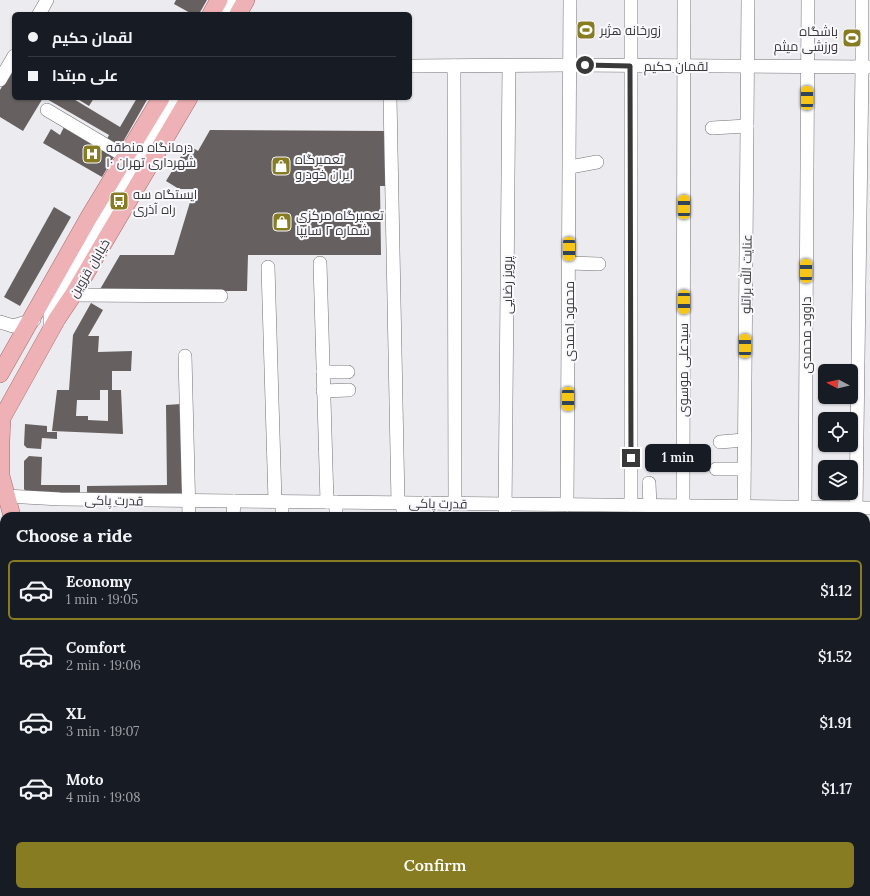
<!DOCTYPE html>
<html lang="en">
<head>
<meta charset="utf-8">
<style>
	:root { --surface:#171b24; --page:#20242c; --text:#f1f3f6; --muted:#9ea1a6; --line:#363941; --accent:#877c22 }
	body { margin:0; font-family:Lora,Cairo,serif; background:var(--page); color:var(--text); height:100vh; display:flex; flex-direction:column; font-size:15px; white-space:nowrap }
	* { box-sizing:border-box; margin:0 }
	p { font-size:13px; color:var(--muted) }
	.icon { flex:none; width:22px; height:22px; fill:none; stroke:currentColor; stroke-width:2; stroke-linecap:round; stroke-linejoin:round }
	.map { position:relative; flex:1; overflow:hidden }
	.side { position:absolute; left:0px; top:512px; width:870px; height:384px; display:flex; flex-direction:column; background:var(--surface); border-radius:12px 12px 0 0; box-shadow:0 1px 3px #0004 }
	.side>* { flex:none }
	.hud { position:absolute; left:12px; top:12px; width:400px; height:88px; border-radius:6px; box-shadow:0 1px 3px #0004; display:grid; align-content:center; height:88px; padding:0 16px; background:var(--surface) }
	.needle { width:26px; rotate:277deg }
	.buttons { position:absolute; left:818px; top:364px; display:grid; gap:8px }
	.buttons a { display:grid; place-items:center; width:40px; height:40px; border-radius:6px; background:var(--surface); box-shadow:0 1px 3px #0004; font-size:20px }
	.end { position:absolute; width:18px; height:18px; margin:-9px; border:5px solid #39393a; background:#fff; box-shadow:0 0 0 2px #fff }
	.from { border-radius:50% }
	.bubble { position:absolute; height:28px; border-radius:6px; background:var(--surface); box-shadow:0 1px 3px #0004; font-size:13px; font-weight:600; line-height:28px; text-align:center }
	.car { position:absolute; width:12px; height:24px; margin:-12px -6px; border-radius:5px; box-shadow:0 0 3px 1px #0007; background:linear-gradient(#f5c518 24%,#345 0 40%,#f5c518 0 76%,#345 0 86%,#f5c518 0) }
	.hud b { display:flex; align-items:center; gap:14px; height:38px; font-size:15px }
	.hud b+b { border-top:1px solid var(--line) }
	.hud i { width:10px; height:10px; background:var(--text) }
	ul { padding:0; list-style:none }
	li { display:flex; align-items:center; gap:12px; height:60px; margin:0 8px 6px; padding:0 8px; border:2px solid transparent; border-radius:6px }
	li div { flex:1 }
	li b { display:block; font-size:15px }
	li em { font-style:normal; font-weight:600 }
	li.active { border-color:var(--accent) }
	li>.icon { width:36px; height:36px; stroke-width:1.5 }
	h2 { padding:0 16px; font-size:18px; line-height:48px }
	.button { display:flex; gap:8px; margin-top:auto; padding:8px 16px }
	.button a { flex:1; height:46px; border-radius:6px; background:var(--accent); color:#fff; font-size:16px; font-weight:600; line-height:46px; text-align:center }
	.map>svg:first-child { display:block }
</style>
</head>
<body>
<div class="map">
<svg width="870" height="896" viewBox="0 0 870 896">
	<rect width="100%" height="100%" fill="#ecebef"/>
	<!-- green -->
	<polygon fill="#a4d29d" points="655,892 784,892 783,896 665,896"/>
	<!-- building -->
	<g fill="#666160" fill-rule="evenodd">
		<polygon points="176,0 207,0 199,14 192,14 174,4"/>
		<polygon points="14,66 14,98 43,98 23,131 0,117 0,90"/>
		<polygon points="45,98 72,98 120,127 137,98 148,98 119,149 106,141 109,135"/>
		<polygon points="76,98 94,98 89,106"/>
		<polygon points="65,125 115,155 102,177 43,143 51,129 60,135"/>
		<polygon points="210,130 387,131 388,186 380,186 381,255 248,255 247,291 99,291 120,255 174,255 194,189 179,189 166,181 188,145 198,151"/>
		<polygon points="54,207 71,217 20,306 4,297"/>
		<path d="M 91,303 L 103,310 L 88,336 L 99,336 L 98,352 L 132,351 L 131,371 L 112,371 L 112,390 L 121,390 L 123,434 L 52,431 L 57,390 L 69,390 L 73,335 ZM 100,390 L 108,390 L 108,421 L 88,420 L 88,416 L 76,416 L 77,400 L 100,400 Z"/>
		<polygon points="181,404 183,493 87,494 87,486 167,485 166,405"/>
		<polygon points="25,424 47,426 47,432 57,432 57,439 42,438 41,449 27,448 24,445"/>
		<polygon points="29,456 42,457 41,485 80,485 80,494 27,493 24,489 24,461"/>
		<polygon points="0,588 4,598 4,621 1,622 0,619"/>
		<polygon points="187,892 205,892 206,896 188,896"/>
	</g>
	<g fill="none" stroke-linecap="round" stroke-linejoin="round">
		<!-- minor casing -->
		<g stroke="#737377" stroke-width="14">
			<g id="minor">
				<polyline points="631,0 631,505"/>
				<polyline points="39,14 47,0"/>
				<polyline points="224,14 232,0"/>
				<polyline points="410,66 570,65 870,67"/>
				<polyline points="454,66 455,503"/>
				<polyline points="0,80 14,56"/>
				<polyline points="390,98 398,503"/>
				<polyline points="47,110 126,157"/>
				<polyline points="712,128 747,126"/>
				<polyline points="570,167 597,162"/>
				<polyline points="320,263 327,502"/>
				<polyline points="569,263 599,264"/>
				<polyline points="268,267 275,501"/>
				<polyline points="73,295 221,296"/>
				<polyline points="0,322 13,326 30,321 34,320"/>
				<polyline points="50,332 50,312 175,98"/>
				<polyline points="185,356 189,516"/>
				<polyline points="323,372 348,372"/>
				<polyline points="323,391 349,390"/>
				<polyline points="720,442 744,440"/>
				<polyline points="716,469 744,469"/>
				<polyline points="649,483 650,506"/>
				<polyline points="6,496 60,499 870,508"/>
				<polyline points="567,505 570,0"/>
				<polyline points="683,506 684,0"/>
				<polyline points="744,506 748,0"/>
				<polyline points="805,507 808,0"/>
				<polyline points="856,508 862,67 862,0"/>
				<polyline points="233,516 234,501"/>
				<polyline points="282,516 282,502"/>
				<polyline points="336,516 336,502"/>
				<polyline points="403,516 403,503"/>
				<polyline points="505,516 509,66"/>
				<polyline points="0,711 4,705"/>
				<polyline points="866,862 870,863"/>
				<polyline points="0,892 4,886"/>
				<polyline points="399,892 399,896"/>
				<polyline points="471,892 472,896"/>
				<polyline points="549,892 551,896"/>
				<polyline points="584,896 592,892"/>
				<polyline points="649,896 651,892"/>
				<polyline points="846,896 847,892"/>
			</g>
		</g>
		<!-- major casing -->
		<g stroke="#a8666b" stroke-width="18">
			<g id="major">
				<polyline points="211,14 219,0"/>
				<polyline points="238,14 246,0"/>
				<polyline points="0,374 89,217 161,98"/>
				<polyline points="12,516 1,476 1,441 2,418 57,319 73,295 189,98"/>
				<polyline points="0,565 4,573"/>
				<polyline points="142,892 144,896"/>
				<polyline points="161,892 163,896"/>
			</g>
		</g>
		<!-- minor -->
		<use href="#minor" stroke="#fff" stroke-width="13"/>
		<!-- major -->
		<use href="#major" stroke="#eeb2b6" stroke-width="17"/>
	</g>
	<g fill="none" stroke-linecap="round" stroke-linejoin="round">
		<!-- route -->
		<polyline stroke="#39393a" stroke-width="5" points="585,65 630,66 631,458"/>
	</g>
	<!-- icons -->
	<defs>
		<g id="stadium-square" transform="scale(1)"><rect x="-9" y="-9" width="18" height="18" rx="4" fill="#877c22" stroke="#f9f8fd"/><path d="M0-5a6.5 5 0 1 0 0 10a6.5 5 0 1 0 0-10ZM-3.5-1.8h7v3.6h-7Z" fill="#fff"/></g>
		<g id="hospital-square" transform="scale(1)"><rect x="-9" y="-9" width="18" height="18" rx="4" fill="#877c22" stroke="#f9f8fd"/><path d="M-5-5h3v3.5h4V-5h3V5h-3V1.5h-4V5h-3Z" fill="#fff"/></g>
		<g id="shop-square" transform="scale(1)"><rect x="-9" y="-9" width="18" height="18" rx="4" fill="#877c22" stroke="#f9f8fd"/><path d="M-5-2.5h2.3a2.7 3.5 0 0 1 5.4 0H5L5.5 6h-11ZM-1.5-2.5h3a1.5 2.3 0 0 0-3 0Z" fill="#fff"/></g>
		<g id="bus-square" transform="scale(1)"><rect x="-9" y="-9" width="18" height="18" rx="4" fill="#877c22" stroke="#f9f8fd"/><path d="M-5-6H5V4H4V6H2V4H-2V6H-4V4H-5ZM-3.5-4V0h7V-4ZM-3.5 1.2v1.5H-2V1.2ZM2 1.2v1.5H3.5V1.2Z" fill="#fff"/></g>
	</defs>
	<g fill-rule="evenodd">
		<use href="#stadium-square" x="586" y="30"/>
		<use href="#stadium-square" x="852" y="38"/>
		<use href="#hospital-square" x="92" y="154"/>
		<use href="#shop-square" x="281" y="166"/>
		<use href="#bus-square" x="119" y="201"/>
		<use href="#shop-square" x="282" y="222"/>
	</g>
	<g text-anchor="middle" stroke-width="4" stroke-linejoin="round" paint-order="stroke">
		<!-- poi labels -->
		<g font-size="13" fill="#39393a" stroke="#f9f8fd" text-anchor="start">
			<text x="600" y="35">زورخانه هژبر</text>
			<text x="838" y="36" text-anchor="end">باشگاه<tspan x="838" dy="15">ورزشی میثم</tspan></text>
			<text x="106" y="152">درمانگاه منطقه<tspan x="106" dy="15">۱۰ شهرداری تهران</tspan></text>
			<text x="295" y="164">تعمیرگاه<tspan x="295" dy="15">ایران خودرو</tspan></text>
			<text x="133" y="199">ایستگاه سه<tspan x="133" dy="15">راه آذری</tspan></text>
			<text x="296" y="220">تعمیرگاه مرکزی<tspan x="296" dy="15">شماره ۲ سایپا</tspan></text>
		</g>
		<!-- street labels -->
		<g font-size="13" fill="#39393a" stroke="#f9f8fd">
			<text x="676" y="71">لقمان حکیم</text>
			<text transform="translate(89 268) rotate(-59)" y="5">خیابان قزوین</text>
			<text transform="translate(746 274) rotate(-89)" y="5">عنایت الله براتلو</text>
			<text transform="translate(507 285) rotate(-90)" y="5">پرویز رضایی</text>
			<text transform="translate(569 321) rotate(-90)" y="5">محمود احمدی</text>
			<text transform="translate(806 335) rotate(-90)" y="5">داوود محمدی</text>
			<text transform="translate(683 370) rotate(-90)" y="5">سیدعلی موسوی</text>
			<text transform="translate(114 500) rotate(1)" y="5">قدرت پاکی</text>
			<text transform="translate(438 503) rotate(1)" y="5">قدرت پاکی</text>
		</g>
	</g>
</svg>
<div class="buttons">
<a><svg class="needle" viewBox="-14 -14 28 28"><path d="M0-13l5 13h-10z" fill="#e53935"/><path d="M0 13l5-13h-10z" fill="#9ea1a6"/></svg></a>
<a><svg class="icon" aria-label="locate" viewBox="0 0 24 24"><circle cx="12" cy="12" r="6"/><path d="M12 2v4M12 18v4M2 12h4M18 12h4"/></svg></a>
<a><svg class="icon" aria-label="layers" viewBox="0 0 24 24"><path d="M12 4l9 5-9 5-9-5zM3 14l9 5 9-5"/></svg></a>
</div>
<i class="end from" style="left:585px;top:65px"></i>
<i class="end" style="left:631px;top:458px"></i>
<div class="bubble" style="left:645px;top:444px;width:66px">1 min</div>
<i class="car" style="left:807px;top:98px;rotate:0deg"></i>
<i class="car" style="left:684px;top:207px;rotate:0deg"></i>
<i class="car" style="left:569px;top:249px;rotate:180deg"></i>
<i class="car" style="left:806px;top:271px;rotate:0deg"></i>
<i class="car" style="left:684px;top:302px;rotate:180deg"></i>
<i class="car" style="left:745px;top:346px;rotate:0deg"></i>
<i class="car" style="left:568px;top:399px;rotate:180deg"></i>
<div class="hud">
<b><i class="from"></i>لقمان حکیم</b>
<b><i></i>علی مبتدا</b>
</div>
<section class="side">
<h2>Choose a ride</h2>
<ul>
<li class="active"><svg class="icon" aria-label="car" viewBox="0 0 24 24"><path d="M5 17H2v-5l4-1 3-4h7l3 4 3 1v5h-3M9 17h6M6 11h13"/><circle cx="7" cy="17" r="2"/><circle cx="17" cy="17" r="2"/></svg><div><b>Economy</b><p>1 min · 19:05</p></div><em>$1.12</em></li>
<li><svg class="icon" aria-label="car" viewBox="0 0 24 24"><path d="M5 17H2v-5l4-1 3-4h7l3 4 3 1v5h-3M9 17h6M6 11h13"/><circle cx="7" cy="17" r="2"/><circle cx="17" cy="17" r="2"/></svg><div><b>Comfort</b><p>2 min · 19:06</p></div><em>$1.52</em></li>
<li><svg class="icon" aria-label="car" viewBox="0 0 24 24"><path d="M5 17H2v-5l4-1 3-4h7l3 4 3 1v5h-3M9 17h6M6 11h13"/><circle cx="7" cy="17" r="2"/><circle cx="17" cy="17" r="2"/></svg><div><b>XL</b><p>3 min · 19:07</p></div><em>$1.91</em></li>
<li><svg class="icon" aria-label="car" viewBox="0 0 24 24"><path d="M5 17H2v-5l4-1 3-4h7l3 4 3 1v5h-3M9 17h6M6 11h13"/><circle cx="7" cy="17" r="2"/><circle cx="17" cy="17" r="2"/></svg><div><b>Moto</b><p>4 min · 19:08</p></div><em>$1.17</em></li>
</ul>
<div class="button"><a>Confirm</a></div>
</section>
</div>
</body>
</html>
